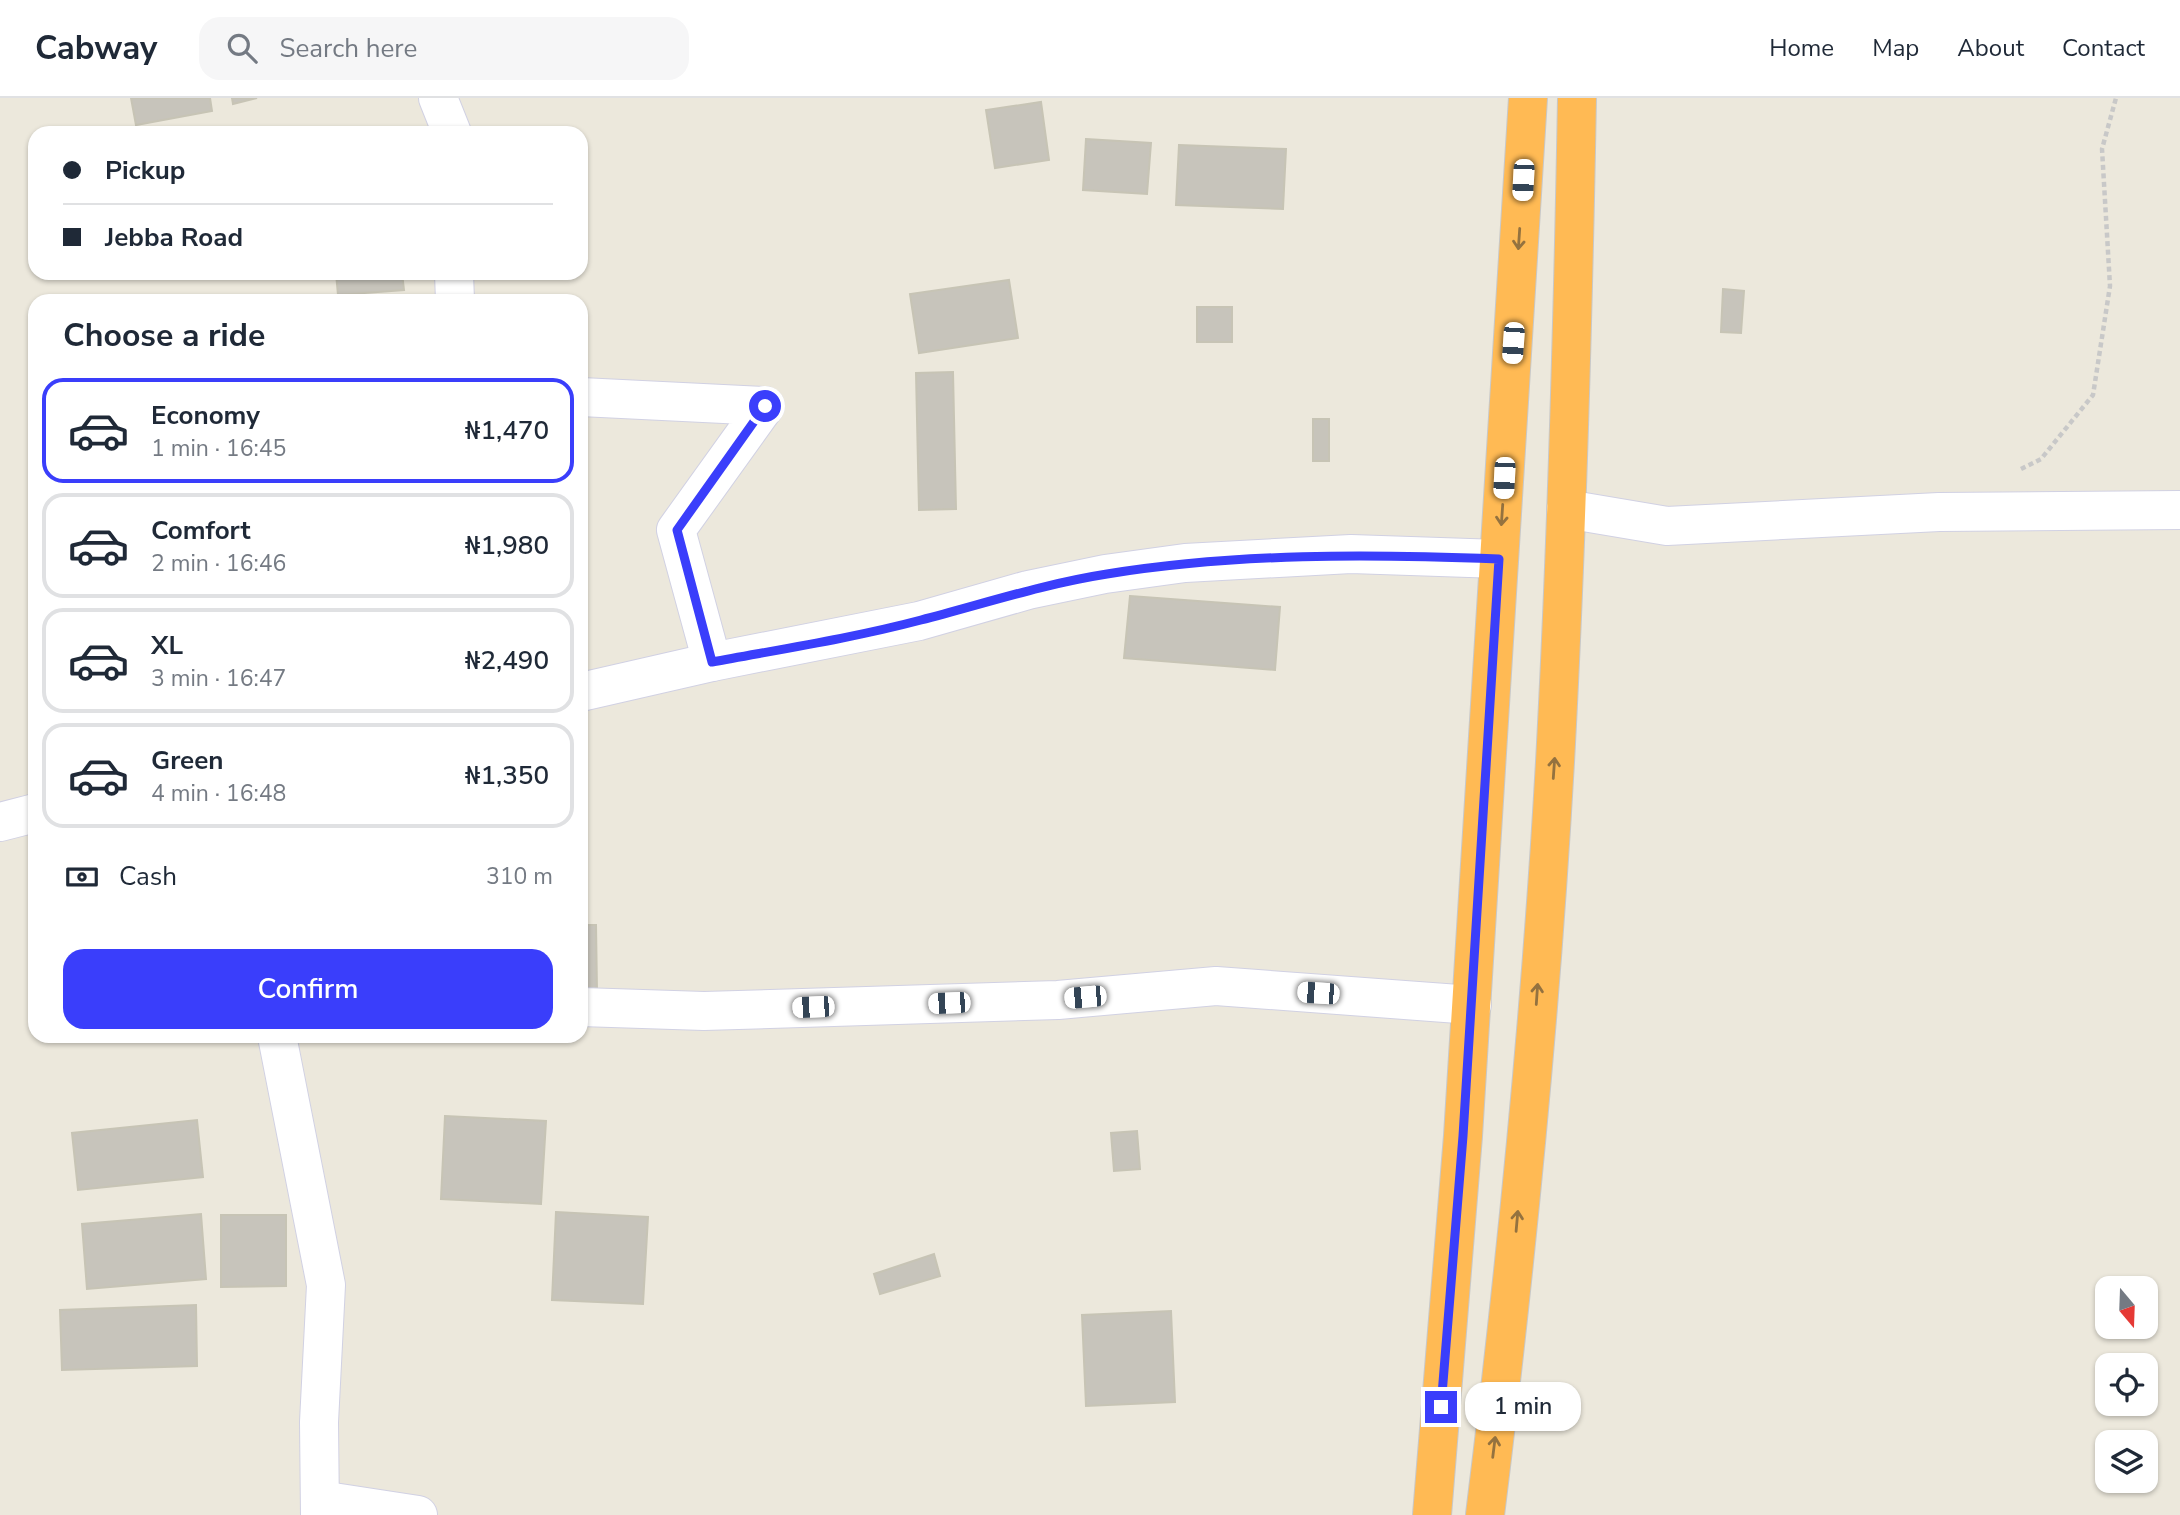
<!DOCTYPE html>
<html lang="en">
<head>
<meta charset="utf-8">
<style>
	:root { --surface:#fff; --page:#f6f6f7; --text:#1f2937; --muted:#747a83; --line:#e0e1e3; --accent:#3a3efb }
	body { margin:0; font-family:"Nunito Sans",sans-serif; background:var(--page); color:var(--text); height:100vh; display:flex; flex-direction:column; font-size:26px; white-space:nowrap }
	* { box-sizing:border-box; margin:0 }
	p { font-size:23px; color:var(--muted) }
	.icon { flex:none; width:38px; height:38px; fill:none; stroke:currentColor; stroke-width:2; stroke-linecap:round; stroke-linejoin:round }
	.map { position:relative; flex:1; overflow:hidden }
	.details { position:absolute; left:28px; top:196px; width:560px; height:749px; display:flex; flex-direction:column; background:var(--surface); border-radius:21px; box-shadow:0 2px 5px #0004 }
	.details>* { flex:none }
	.hud { position:absolute; left:28px; top:28px; width:560px; height:154px; border-radius:21px; box-shadow:0 2px 5px #0004; display:grid; align-content:center; height:154px; padding:0 35px; background:var(--surface) }
	.needle { width:46px; rotate:161deg }
	.fabs { position:absolute; left:2095px; top:1178px; display:grid; gap:14px }
	.fabs a { display:grid; place-items:center; width:63px; height:63px; border-radius:14px; background:var(--surface); box-shadow:0 2px 5px #0004; font-size:35px }
	.end { position:absolute; width:32px; height:32px; margin:-16px; border:9px solid #3a3efb; background:#fff; box-shadow:0 0 0 4px #fff }
	.from { border-radius:50% }
	.bubble { position:absolute; height:49px; border-radius:21px; background:var(--surface); box-shadow:0 2px 5px #0004; font-size:23px; font-weight:600; line-height:49px; text-align:center }
	.car { position:absolute; width:21px; height:42px; margin:-21px -10px; border-radius:9px; box-shadow:0 0 5px 2px #0007; background:linear-gradient(#fff 24%,#345 0 40%,#fff 0 76%,#345 0 86%,#fff 0) }
	.hud b { display:flex; align-items:center; gap:24px; height:66px; font-size:26px }
	.hud b+b { border-top:2px solid var(--line) }
	.hud i { width:18px; height:18px; background:var(--text) }
	ul { padding:0; list-style:none }
	li { display:flex; align-items:center; gap:21px; height:105px; margin:0 14px 10px; padding:0 21px; border:4px solid var(--line); border-radius:21px }
	li div { flex:1 }
	li b { display:block; font-size:26px }
	li em { font-style:normal; font-weight:600 }
	li.selected { border-color:var(--accent) }
	li>.icon { width:63px; height:63px; stroke-width:1.5 }
	h2 { padding:0 35px; font-size:32px; line-height:84px }
	.pay { display:flex; align-items:center; gap:18px; height:77px; padding:0 35px; font-size:26px }
	.pay p { margin-inline-start:auto }
	.cta { display:flex; gap:14px; margin-top:auto; padding:14px 35px }
	.cta a { flex:1; height:80px; border-radius:21px; background:var(--accent); color:#fff; font-size:28px; font-weight:600; line-height:80px; text-align:center }
	header { display:flex; align-items:center; gap:42px; box-sizing:border-box; height:98px; padding:0 35px; background:var(--surface); border-bottom:2px solid var(--line) }
	header strong { font-size:33px }
	nav { display:flex; gap:38px; margin-inline-start:auto; font-size:24px }
	.search { width:490px; height:63px; background:var(--page); display:flex; align-items:center; gap:18px; box-sizing:border-box; padding:0 24px; border-radius:21px; color:var(--muted); font-size:26px }
	.map>svg:first-child { display:block }
</style>
</head>
<body>
<header>
<strong>Cabway</strong>
<div class="search"><svg class="icon" aria-label="search" viewBox="0 0 24 24"><circle cx="10" cy="10" r="6"/><path d="M15 15l6 6"/></svg>Search here</div>
<nav><a>Home</a><a>Map</a><a>About</a><a>Contact</a></nav>
</header>
<div class="map">
<svg width="2180" height="1417" viewBox="0 0 2180 1417">
	<rect width="100%" height="100%" fill="#ece8dc"/>
	<!-- building -->
	<g fill="#c7c4bb" stroke="#c7c4b5" stroke-width="2">
		<polygon points="131,0 210,0 212,13 136,27"/>
		<polygon points="232,0 257,0 233,6"/>
		<polygon points="1041,4 1049,62 995,70 986,12"/>
		<polygon points="1086,41 1151,45 1147,96 1083,92"/>
		<polygon points="1179,47 1286,51 1283,111 1176,107"/>
		<polygon points="336,175 402,175 404,192 338,197"/>
		<polygon points="1009,182 1018,240 919,255 910,196"/>
		<polygon points="1723,191 1744,193 1741,235 1721,234"/>
		<rect x="1197" y="209" width="35" height="35"/>
		<polygon points="953,274 956,411 919,412 916,275"/>
		<rect x="1313" y="321" width="16" height="42"/>
		<polygon points="1130,498 1280,509 1275,572 1124,560"/>
		<polygon points="581,827 596,827 597,893 581,893"/>
		<polygon points="445,1018 546,1023 541,1106 441,1101"/>
		<polygon points="197,1022 203,1079 78,1092 72,1035"/>
		<polygon points="1137,1033 1140,1071 1114,1073 1111,1035"/>
		<polygon points="556,1114 648,1119 643,1206 552,1202"/>
		<polygon points="201,1116 206,1181 87,1191 82,1126"/>
		<polygon points="221,1117 286,1117 286,1188 221,1189"/>
		<polygon points="934,1156 940,1178 880,1196 874,1176"/>
		<polygon points="196,1207 197,1268 62,1272 60,1212"/>
		<polygon points="1171,1213 1175,1304 1086,1308 1082,1217"/>
	</g>
	<g fill="none" stroke-linecap="round" stroke-linejoin="round">
		<!-- minor casing -->
		<g stroke="#d1d1e3" stroke-width="40">
			<g id="minor">
				<polyline points="438,0 452,35"/>
				<polyline points="454,175 455,203"/>
				<polyline points="581,299 765,308 676,432 712,564"/>
				<polyline points="1566,411 1667,428 1939,414 2180,412"/>
				<polyline points="581,594 712,564 919,523 1028,492 1105,476 1185,465 1351,456 1499,461"/>
				<polyline points="0,724 35,715"/>
				<polyline points="581,909 704,913 1058,902 1216,888 1472,907"/>
				<polyline points="277,938 326,1187 319,1324 320,1417"/>
				<polyline points="320,1402 418,1417"/>
			</g>
		</g>
		<!-- highway casing -->
		<g stroke="#c8c8c8" stroke-width="40">
			<g id="highway">
				<polyline points="1432,1417 1463,1038 1528,0"/>
				<path d="M 1485,1417 C 1516,1167 1541,915 1555,664 C 1567,443 1573,221 1577,0"/>
			</g>
		</g>
		<!-- path -->
		<polyline stroke="#c8c8c8" stroke-width="4.5" stroke-dasharray="5 3.5" stroke-linecap="butt" points="2021,371 2041,361 2093,297 2110,188 2102,51 2116,0"/>
		<!-- minor -->
		<use href="#minor" stroke="#fff" stroke-width="38"/>
		<!-- highway -->
		<use href="#highway" stroke="#ffba54" stroke-width="38"/>
	</g>
	<!-- one-way arrows -->
	<defs><path id="oneway-shaft" d="M-6 0H5M1.5-3L5.5 0L1.5 3" fill="none" stroke-width="1.6" stroke-linecap="round" stroke-linejoin="round" transform="scale(1.75)"/></defs>
	<g stroke="#94723f">
		<use href="#oneway-shaft" transform="translate(1519 141) rotate(94)"/>
		<use href="#oneway-shaft" transform="translate(1502 417) rotate(94)"/>
		<use href="#oneway-shaft" transform="translate(1554 670) rotate(-86)"/>
		<use href="#oneway-shaft" transform="translate(1537 896) rotate(-86)"/>
		<use href="#oneway-shaft" transform="translate(1517 1123) rotate(-85)"/>
		<use href="#oneway-shaft" transform="translate(1494 1349) rotate(-83)"/>
	</g>
	<g fill="none" stroke-linecap="round" stroke-linejoin="round">
		<!-- route -->
		<path stroke="#3a3efb" stroke-width="9" d="M 765,308 L 677,432 L 712,564 C 782,551 853,540 921,522 C 983,506 1043,486 1107,476 C 1237,455 1368,456 1499,461 L 1463,1038 L 1441,1309"/>
	</g>
</svg>
<div class="fabs">
<a><svg class="needle" viewBox="-14 -14 28 28"><path d="M0-13l5 13h-10z" fill="#e53935"/><path d="M0 13l5-13h-10z" fill="#747a83"/></svg></a>
<a><svg class="icon" aria-label="locate" viewBox="0 0 24 24"><circle cx="12" cy="12" r="6"/><path d="M12 2v4M12 18v4M2 12h4M18 12h4"/></svg></a>
<a><svg class="icon" aria-label="layers" viewBox="0 0 24 24"><path d="M12 4l9 5-9 5-9-5zM3 14l9 5 9-5"/></svg></a>
</div>
<i class="end from" style="left:765px;top:308px"></i>
<i class="end" style="left:1441px;top:1309px"></i>
<div class="bubble" style="left:1465px;top:1284px;width:116px">1 min</div>
<i class="car" style="left:1523px;top:82px;rotate:183deg"></i>
<i class="car" style="left:1513px;top:245px;rotate:184deg"></i>
<i class="car" style="left:1504px;top:380px;rotate:183deg"></i>
<i class="car" style="left:1318px;top:895px;rotate:274deg"></i>
<i class="car" style="left:1085px;top:899px;rotate:265deg"></i>
<i class="car" style="left:949px;top:905px;rotate:268deg"></i>
<i class="car" style="left:813px;top:909px;rotate:268deg"></i>
<div class="hud">
<b><i class="from"></i>Pickup</b>
<b><i></i>Jebba Road</b>
</div>
<section class="details">
<h2>Choose a ride</h2>
<ul>
<li class="selected"><svg class="icon" aria-label="car" viewBox="0 0 24 24"><path d="M5 17H2v-5l4-1 3-4h7l3 4 3 1v5h-3M9 17h6M6 11h13"/><circle cx="7" cy="17" r="2"/><circle cx="17" cy="17" r="2"/></svg><div><b>Economy</b><p>1 min · 16:45</p></div><em>₦1,470</em></li>
<li><svg class="icon" aria-label="car" viewBox="0 0 24 24"><path d="M5 17H2v-5l4-1 3-4h7l3 4 3 1v5h-3M9 17h6M6 11h13"/><circle cx="7" cy="17" r="2"/><circle cx="17" cy="17" r="2"/></svg><div><b>Comfort</b><p>2 min · 16:46</p></div><em>₦1,980</em></li>
<li><svg class="icon" aria-label="car" viewBox="0 0 24 24"><path d="M5 17H2v-5l4-1 3-4h7l3 4 3 1v5h-3M9 17h6M6 11h13"/><circle cx="7" cy="17" r="2"/><circle cx="17" cy="17" r="2"/></svg><div><b>XL</b><p>3 min · 16:47</p></div><em>₦2,490</em></li>
<li><svg class="icon" aria-label="car" viewBox="0 0 24 24"><path d="M5 17H2v-5l4-1 3-4h7l3 4 3 1v5h-3M9 17h6M6 11h13"/><circle cx="7" cy="17" r="2"/><circle cx="17" cy="17" r="2"/></svg><div><b>Green</b><p>4 min · 16:48</p></div><em>₦1,350</em></li>
</ul>
<div class="pay"><svg class="icon" aria-label="cash" viewBox="0 0 24 24"><path d="M3 7h18v10H3z"/><circle cx="12" cy="12" r="2"/></svg>Cash<p>310 m</p></div>
<div class="cta"><a>Confirm</a></div>
</section>
</div>
</body>
</html>
